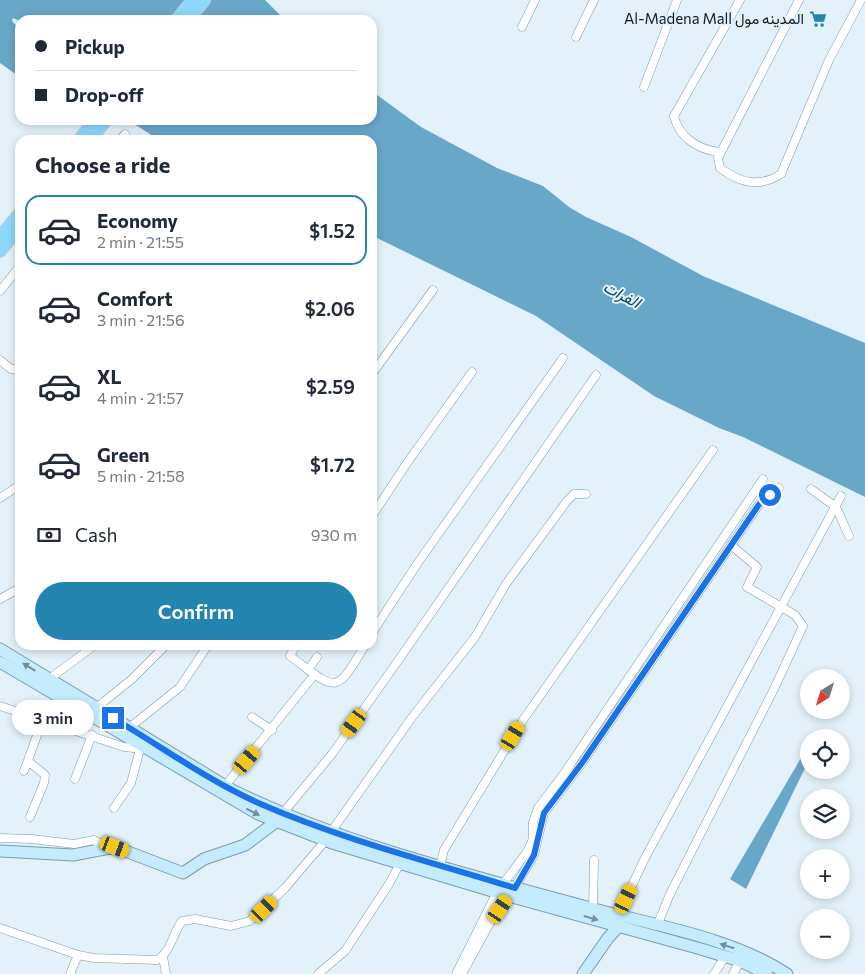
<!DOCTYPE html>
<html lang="en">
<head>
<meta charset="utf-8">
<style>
	:root { --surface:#fff; --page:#f6f6f7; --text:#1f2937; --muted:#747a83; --line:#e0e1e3; --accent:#2484b0 }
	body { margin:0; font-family:Commissioner,Vazirmatn,sans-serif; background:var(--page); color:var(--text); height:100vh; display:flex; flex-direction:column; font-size:19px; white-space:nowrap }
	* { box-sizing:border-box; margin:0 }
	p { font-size:16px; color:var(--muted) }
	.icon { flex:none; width:28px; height:28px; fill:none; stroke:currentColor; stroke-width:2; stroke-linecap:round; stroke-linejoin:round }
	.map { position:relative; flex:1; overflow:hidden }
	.drawer { position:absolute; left:15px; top:135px; width:362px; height:515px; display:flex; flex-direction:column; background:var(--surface); border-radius:15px; box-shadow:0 2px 8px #0003 }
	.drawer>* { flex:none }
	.banner { position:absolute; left:15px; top:15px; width:362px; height:110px; border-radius:15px; box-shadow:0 2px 8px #0003; display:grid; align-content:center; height:110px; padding:0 20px; background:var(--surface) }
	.needle { width:32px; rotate:218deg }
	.fabs { position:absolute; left:800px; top:669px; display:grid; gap:10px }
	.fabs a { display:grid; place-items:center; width:50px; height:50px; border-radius:50%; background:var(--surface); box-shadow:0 2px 8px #0003; font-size:25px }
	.end { position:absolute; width:22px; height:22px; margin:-11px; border:6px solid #1a73e8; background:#fff; box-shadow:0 0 0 2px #fff }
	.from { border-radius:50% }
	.bubble { position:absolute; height:35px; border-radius:18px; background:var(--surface); box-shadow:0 2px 8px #0003; font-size:16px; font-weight:600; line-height:35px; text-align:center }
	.car { position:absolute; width:15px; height:30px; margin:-15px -8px; border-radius:6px; box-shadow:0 0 4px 1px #0007; background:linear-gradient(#f5c518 24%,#345 0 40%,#f5c518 0 76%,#345 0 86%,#f5c518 0) }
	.banner b { display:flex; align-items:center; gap:18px; height:48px; font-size:19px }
	.banner b+b { border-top:1px solid var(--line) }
	.banner i { width:12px; height:12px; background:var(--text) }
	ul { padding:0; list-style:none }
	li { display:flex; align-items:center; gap:15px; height:70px; margin:0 10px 8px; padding:0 10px; border:2px solid transparent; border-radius:15px }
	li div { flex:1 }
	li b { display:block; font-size:19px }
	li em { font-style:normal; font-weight:600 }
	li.current { border-color:var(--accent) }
	li>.icon { width:45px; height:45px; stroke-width:1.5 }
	h2 { padding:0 20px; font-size:22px; line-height:60px }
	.pay { display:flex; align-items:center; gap:12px; height:55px; padding:0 20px; font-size:19px }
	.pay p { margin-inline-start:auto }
	.primary-button { display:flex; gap:10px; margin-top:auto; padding:10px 20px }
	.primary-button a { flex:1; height:58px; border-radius:30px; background:var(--accent); color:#fff; font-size:20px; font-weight:600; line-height:58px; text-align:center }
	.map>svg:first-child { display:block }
</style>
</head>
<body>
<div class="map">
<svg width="865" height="974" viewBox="0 0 865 974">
	<rect width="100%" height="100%" fill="#e3f2fa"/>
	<!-- water -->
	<g fill="#69a7c9">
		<polygon points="0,0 265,0 285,20 20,21 13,18 12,21 20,30 20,77 0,63"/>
		<polygon points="373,92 421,127 497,168 543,186 569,207 586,217 631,237 703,276 865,343 865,497 743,437 719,428 654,396 536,316 373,236 372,140 159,140 128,120 372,120"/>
		<polygon points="801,758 807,764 746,889 730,879"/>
	</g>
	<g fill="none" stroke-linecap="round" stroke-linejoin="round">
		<!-- street casing -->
		<g stroke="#7a9bae" stroke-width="9">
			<g id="street">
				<path d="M 799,0 L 718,158 L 720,168 C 740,183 759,188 781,174 L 829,60 L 861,0"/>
				<polyline points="522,27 535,0"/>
				<polyline points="576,37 594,0"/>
				<polyline points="644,87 677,0"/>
				<polyline points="120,140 125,134"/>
				<path d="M 720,152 C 699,150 679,138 674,116 L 740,0"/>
				<polyline points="0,291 20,266"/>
				<polyline points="0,360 11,369 20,369"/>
				<polyline points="372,374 433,290"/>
				<polyline points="811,489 836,507 849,536"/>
				<polyline points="0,498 20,485"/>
				<polyline points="372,516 407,463 472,372"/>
				<polyline points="0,599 20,588"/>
				<polyline points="372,633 417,564 563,358"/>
				<path d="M 296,645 L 290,656 C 336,690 335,697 365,645"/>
				<polyline points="308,670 317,657"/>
				<polyline points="49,679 95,645"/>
				<polyline points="0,706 124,747 144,749"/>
				<polyline points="96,708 132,679 166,645"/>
				<polyline points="252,717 272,730"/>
				<polyline points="129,728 180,687 208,645"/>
				<polyline points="29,762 45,775 44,783 30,817"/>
				<polyline points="24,771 43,719"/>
				<polyline points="75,779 92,735"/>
				<polyline points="225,786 315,674"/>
				<polyline points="114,808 131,783 140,749"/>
				<polyline points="283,813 332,754 400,658 596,375"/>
				<polyline points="331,832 413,716 475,637 506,584 567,501 574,494 586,494"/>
				<polyline points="0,838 32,839 74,844 94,840 107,847"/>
				<polyline points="440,866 444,850 523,720 713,450"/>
				<polyline points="503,884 527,852 533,839 533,822 538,808 563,775 763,479"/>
				<polyline points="515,887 534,855 544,813 582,763 760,503 779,488"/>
				<polyline points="593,909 594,860"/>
				<polyline points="618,915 645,858 841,496"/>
				<polyline points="657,926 670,894 775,687 803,626 795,615 747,587 757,567 731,545"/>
				<path d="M 0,928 L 78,955 L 94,958 L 157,960 C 171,952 173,933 182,921 L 195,919 L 231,926 L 250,921 L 285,888 L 326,840"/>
				<polyline points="163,957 166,974"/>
				<polyline points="70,974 78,955"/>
				<polyline points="318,974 345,951 389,884 400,863"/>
				<polyline points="456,974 497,892"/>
				<polyline points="462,974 491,921 509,896"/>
				<polyline points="714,974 725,957"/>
				<polyline points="733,974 740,961"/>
			</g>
		</g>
		<!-- secondary casing -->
		<g stroke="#7a9bae" stroke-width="13">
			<g id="secondary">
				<path d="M 0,649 L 232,790 C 344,845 477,877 598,910 C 659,926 734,939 787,974"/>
				<polyline points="0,662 258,814 332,843 509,896 701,949 740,961 767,974"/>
				<polyline points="0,851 73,855 115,847 183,873 204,859 245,845 277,821"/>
				<polyline points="583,974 608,938 619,926"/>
			</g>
		</g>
		<!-- primary casing -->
		<g stroke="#cacdcf" stroke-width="14">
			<g id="primary">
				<polyline points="191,16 204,0"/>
				<polyline points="177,20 193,0"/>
				<polyline points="93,136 106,120"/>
				<polyline points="79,140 95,120"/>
				<polyline points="0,237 20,213"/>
				<polyline points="0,251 20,227"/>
			</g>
		</g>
		<!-- street -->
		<use href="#street" stroke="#fff" stroke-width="8"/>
		<!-- secondary -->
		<use href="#secondary" stroke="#c5ecfe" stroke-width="11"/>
		<!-- primary -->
		<use href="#primary" stroke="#8bd8fc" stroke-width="12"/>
	</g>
	<!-- one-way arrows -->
	<defs><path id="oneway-solid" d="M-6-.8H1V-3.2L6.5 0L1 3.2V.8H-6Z" transform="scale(1.25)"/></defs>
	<g fill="#738e9b">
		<use href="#oneway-solid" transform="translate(29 667) rotate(-149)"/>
		<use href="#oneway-solid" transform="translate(253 812) rotate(27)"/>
		<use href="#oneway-solid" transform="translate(591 918) rotate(16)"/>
		<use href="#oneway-solid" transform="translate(727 946) rotate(-162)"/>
	</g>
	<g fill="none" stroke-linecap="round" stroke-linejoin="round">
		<!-- route -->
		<path stroke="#1a73e8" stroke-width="6" d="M 113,718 C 162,747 210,782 263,805 C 344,840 431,862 515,888 L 534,855 L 544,813 L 582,763 L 760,503 L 770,495"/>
	</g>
	<!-- icons -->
	<defs>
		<g id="supermarket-bare" transform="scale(1.35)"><path d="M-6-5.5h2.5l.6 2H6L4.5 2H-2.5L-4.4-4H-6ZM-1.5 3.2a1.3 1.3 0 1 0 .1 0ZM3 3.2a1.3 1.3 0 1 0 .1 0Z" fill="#2484b0" stroke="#e3f2fa" stroke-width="2.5" paint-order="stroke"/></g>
	</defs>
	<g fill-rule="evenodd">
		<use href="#supermarket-bare" x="818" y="19"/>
	</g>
	<g text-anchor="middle" stroke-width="4" stroke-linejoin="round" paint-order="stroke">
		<!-- poi labels -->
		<g font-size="15" fill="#0f1c23" stroke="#e3f2fa" text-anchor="end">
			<text x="804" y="24">Al-Madena Mall المدينه مول</text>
		</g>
		<!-- water labels -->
		<g font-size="16" font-style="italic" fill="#0f435b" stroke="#e3f2fa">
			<text transform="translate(622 294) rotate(28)" y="6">الفرات</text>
		</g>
	</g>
</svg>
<div class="fabs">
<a><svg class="needle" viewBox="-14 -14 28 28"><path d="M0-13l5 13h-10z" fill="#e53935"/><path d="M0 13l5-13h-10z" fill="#747a83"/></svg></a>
<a><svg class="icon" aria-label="locate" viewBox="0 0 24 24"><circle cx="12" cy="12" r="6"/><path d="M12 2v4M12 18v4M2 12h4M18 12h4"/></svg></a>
<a><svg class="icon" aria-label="layers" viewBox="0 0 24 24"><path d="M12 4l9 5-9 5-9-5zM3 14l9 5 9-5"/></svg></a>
<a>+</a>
<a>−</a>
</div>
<i class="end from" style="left:770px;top:495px"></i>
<i class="end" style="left:113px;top:718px"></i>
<div class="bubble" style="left:12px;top:700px;width:82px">3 min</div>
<i class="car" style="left:354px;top:723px;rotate:216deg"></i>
<i class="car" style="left:513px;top:736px;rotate:31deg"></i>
<i class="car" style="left:247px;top:760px;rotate:40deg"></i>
<i class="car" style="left:115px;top:847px;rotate:111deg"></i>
<i class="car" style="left:626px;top:899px;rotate:25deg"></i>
<i class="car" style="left:264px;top:909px;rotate:45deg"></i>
<i class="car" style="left:500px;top:909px;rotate:34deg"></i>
<div class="banner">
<b><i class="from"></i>Pickup</b>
<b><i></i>Drop-off</b>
</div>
<section class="drawer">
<h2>Choose a ride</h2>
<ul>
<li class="current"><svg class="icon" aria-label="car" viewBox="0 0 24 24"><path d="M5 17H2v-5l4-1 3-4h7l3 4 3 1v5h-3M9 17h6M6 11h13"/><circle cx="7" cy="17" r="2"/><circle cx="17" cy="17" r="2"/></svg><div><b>Economy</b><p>2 min · 21:55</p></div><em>$1.52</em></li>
<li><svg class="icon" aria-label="car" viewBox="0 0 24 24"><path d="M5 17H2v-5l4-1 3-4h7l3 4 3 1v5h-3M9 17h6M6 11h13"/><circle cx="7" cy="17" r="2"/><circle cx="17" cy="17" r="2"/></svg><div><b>Comfort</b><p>3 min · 21:56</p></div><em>$2.06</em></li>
<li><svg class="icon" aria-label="car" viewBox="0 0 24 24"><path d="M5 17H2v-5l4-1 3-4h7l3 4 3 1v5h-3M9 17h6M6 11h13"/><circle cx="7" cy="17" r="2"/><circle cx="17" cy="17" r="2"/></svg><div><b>XL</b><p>4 min · 21:57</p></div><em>$2.59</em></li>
<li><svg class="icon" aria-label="car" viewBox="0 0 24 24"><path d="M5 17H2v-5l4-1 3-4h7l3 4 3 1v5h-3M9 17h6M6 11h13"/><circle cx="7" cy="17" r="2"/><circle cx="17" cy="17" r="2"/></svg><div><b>Green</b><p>5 min · 21:58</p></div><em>$1.72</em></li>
</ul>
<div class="pay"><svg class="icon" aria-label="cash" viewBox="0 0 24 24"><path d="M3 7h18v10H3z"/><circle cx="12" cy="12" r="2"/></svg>Cash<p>930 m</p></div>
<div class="primary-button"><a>Confirm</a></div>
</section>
</div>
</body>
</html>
